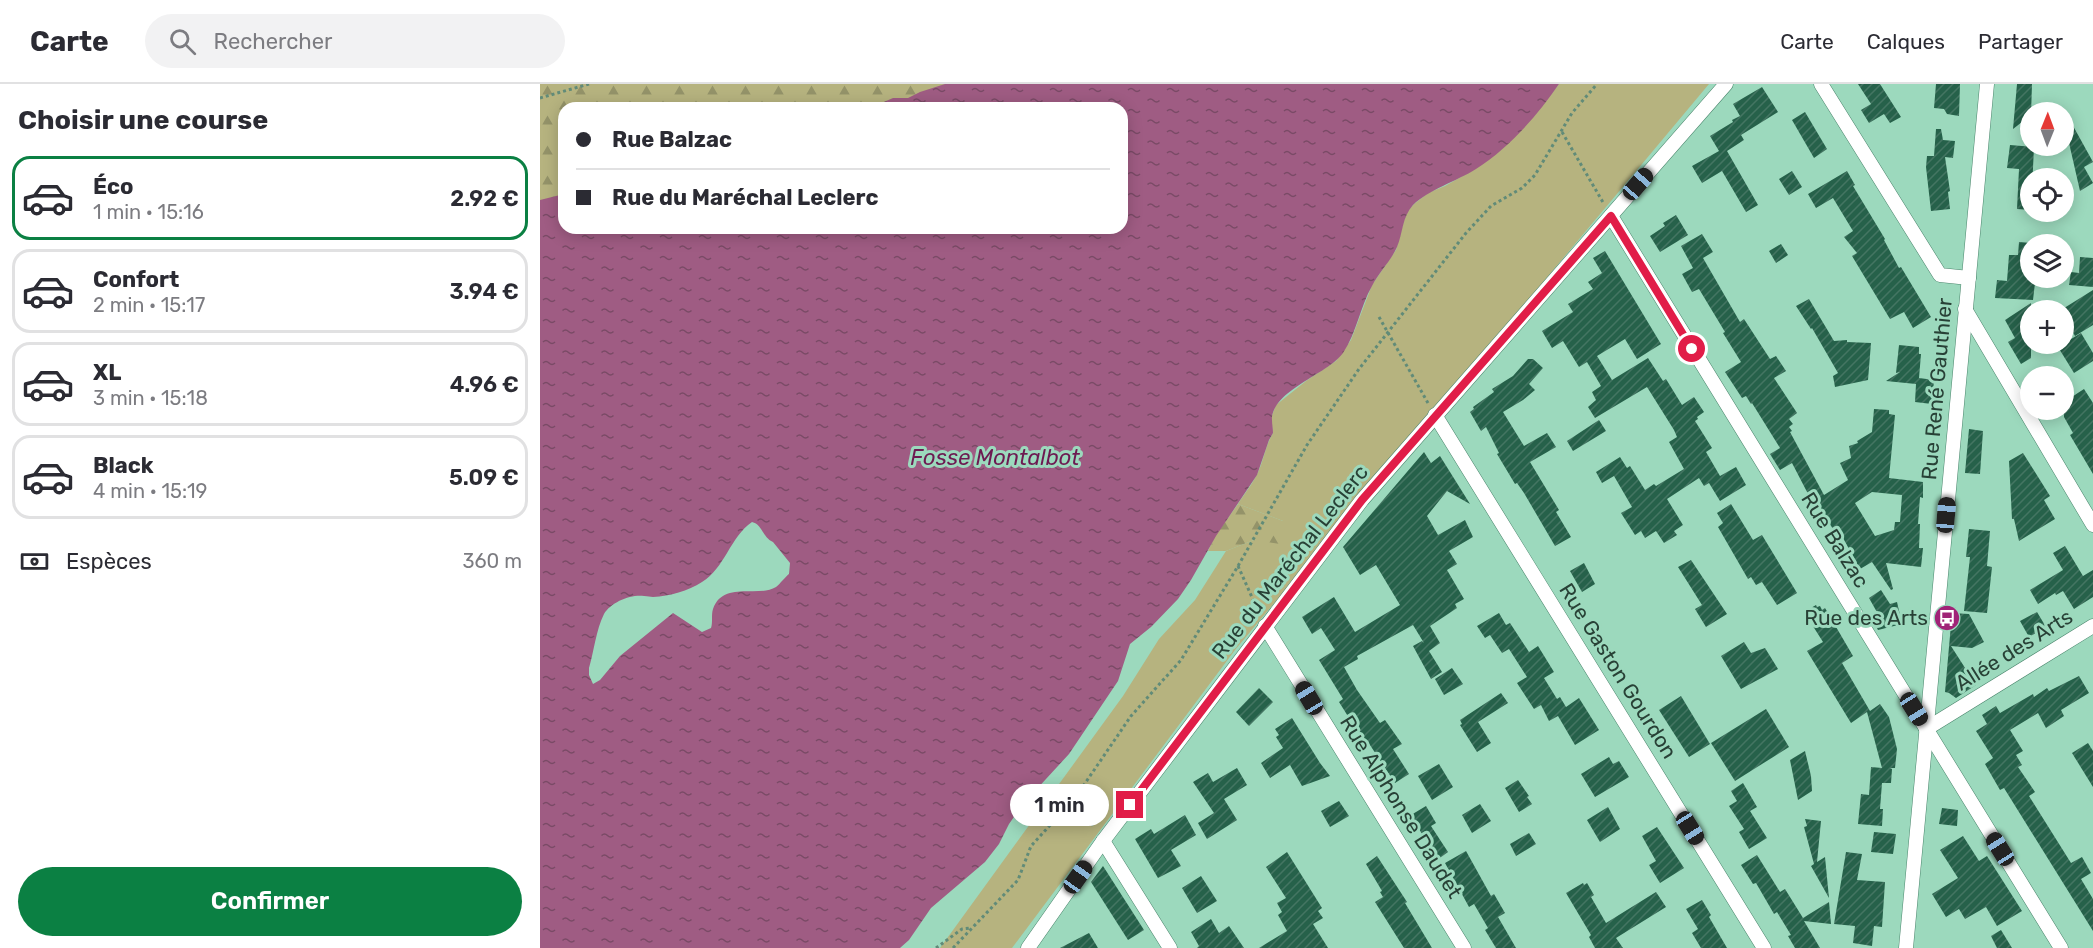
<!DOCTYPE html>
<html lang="fr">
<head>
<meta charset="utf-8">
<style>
	:root { --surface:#fff; --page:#f2f2f3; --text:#2b2b33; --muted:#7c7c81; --line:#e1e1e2; --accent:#0b8043 }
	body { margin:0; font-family:Rubik,sans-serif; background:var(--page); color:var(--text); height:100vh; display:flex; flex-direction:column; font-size:22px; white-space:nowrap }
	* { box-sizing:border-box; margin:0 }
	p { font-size:20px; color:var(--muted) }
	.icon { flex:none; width:33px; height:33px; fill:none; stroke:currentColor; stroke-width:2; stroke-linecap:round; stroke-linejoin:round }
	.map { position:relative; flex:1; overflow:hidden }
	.drawer { display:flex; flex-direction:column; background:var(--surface); width:540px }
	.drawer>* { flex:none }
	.banner { position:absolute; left:18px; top:18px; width:570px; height:132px; border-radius:18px; box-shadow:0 3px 15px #0003; display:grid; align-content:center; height:132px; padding:0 18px; background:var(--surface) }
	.needle { width:39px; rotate:1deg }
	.fabs { position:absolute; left:1480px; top:18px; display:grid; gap:12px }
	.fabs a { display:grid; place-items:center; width:54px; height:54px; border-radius:50%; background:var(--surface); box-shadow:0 3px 15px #0003; font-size:30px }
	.end { position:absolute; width:27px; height:27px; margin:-14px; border:8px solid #e11d48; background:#fff; box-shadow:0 0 0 3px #fff }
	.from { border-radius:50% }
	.bubble { position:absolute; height:42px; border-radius:21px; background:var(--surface); box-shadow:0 3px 15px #0003; font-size:20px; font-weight:600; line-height:42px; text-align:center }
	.car { position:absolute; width:18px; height:36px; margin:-18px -9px; border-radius:8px; box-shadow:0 0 4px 2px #0007; background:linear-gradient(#222 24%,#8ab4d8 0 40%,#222 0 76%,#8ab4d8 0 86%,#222 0) }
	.banner b { display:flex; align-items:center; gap:21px; height:57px; font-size:22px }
	.banner b+b { border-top:2px solid var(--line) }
	.banner i { width:15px; height:15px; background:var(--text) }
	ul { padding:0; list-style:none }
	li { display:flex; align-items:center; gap:18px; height:84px; margin:0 12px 9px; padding:0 6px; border:3px solid var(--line); border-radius:18px }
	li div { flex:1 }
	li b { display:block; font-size:22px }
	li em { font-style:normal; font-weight:600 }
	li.current { border-color:var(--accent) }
	li>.icon { width:54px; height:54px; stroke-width:1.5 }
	h2 { padding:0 18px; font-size:27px; line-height:72px }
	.pay { display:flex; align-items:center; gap:15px; height:66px; padding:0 18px; font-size:22px }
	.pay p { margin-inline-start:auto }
	.cta { display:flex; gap:12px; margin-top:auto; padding:12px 18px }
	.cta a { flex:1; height:69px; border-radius:36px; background:var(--accent); color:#fff; font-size:24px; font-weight:600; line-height:69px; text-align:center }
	header { display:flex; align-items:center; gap:36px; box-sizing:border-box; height:84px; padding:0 30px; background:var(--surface); border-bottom:2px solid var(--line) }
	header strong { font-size:28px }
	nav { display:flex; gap:33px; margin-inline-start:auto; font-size:21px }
	.search { width:420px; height:54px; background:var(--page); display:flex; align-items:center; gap:15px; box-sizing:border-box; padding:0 21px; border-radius:33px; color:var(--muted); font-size:22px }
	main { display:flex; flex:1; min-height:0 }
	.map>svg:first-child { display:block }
</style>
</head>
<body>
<header>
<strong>Carte</strong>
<div class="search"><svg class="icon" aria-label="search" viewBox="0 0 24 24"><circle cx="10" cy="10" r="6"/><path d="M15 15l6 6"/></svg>Rechercher</div>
<nav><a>Carte</a><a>Calques</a><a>Partager</a></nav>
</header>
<main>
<section class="drawer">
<h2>Choisir une course</h2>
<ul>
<li class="current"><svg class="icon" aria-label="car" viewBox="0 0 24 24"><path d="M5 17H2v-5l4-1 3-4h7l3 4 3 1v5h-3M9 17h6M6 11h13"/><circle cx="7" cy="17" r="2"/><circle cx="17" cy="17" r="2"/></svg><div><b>Éco</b><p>1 min · 15:16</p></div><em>2.92 €</em></li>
<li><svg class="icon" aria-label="car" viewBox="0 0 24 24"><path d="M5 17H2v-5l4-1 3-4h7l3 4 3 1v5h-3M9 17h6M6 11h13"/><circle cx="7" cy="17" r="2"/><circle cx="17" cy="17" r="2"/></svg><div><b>Confort</b><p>2 min · 15:17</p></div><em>3.94 €</em></li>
<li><svg class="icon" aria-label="car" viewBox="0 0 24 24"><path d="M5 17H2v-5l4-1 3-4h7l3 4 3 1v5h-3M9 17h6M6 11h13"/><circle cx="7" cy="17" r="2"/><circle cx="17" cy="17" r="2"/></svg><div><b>XL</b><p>3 min · 15:18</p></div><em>4.96 €</em></li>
<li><svg class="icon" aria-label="car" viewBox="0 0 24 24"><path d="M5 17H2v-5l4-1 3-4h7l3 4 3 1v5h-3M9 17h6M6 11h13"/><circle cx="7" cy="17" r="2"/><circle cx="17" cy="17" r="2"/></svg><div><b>Black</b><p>4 min · 15:19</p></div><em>5.09 €</em></li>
</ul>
<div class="pay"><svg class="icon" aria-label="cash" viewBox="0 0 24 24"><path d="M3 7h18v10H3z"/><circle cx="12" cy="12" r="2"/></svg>Espèces<p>360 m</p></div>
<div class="cta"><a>Confirmer</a></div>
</section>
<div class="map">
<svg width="1553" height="864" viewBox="0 0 1553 864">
	<defs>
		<pattern id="forest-firs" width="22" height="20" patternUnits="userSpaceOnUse" patternTransform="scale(1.5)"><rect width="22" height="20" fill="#b6b37f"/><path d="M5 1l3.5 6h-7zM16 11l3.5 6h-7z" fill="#949369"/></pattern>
		<pattern id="water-ripples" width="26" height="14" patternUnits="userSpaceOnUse" patternTransform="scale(1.5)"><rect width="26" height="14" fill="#9f5c83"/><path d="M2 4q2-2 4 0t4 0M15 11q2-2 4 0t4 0" fill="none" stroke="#7a4a66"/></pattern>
		<pattern id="building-hatch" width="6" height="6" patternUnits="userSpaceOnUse" patternTransform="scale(1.5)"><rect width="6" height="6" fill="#26614a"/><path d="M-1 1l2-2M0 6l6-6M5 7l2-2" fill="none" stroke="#447562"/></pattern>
	</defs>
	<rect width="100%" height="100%" fill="#9cd9bd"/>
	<!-- grass -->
	<path fill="#b6b37f" d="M 1019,0 L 1169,0 L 695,566 L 472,864 L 400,864 L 583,612 L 619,555 L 655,516 L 686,467 L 714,456 L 743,437 L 698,420 C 705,409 714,398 719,386 C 724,374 726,360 733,349 L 731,334 L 736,321 L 766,297 L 796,277 L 811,256 L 832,201 L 856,166 L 866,129 L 874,120 L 888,109 L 905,102 L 935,85 L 962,65 L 994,32 Z"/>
	<!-- forest -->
	<g fill="url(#forest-firs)">
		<polygon points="0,0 427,0 341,24 24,24 24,112 0,118"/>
		<polygon points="698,420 743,437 747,461 714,456 686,467 668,467 675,452"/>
	</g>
	<!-- water -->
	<path fill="url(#water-ripples)" fill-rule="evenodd" d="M 405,0 L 1019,0 C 997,32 969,64 936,85 C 917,97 888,106 873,121 C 862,133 863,149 857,163 C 851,177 839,188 832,202 C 820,223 817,248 803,269 C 787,291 732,306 732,336 C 732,340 733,345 733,349 L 729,356 L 717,391 L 676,452 L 651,496 L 638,515 L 611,543 L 590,560 L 578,597 L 529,670 L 483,720 L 469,740 L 459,760 L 445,778 L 391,824 L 369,856 L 360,864 L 0,864 L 0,116 L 24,110 L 24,144 L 582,144 L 582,24 L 330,24 L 353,14 L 368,14 L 380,8 ZM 212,438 C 222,440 223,454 233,458 L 250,479 L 249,490 C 245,493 240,500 236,503 C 219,514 183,496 173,525 C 171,531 173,538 171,544 L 162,548 L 133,529 L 80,572 L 60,596 L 53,600 L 49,591 L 49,584 C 54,567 56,546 64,530 C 71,518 91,510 104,512 C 108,512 110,513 113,513 C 130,512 148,507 162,498 C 185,484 190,453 212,438 Z"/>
	<!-- building -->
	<g fill="url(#building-hatch)" fill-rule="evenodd">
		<polygon points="1318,0 1340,0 1361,33 1350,39 1344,30 1329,39 1321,26 1331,20"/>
		<polygon points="1396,0 1420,0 1419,32 1407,30 1404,25 1394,24"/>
		<polygon points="1477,0 1492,0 1491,31 1473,45"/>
		<polygon points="1222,3 1238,28 1201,51 1204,56 1187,67 1218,121 1206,128 1182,87 1162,99 1152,82 1179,67 1170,52 1193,38 1192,36 1200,32 1193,20"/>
		<polygon points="1265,28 1287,65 1274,74 1252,36"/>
		<polygon points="1527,31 1553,78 1544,83 1553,99 1540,107 1524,37 1524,32"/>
		<polygon points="1396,45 1401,45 1403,56 1415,57 1413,74 1405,73 1410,107 1408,108 1410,125 1391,127 1386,83 1387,72 1394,72"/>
		<polygon points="1470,61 1494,63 1491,126 1477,125 1479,85 1467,84"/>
		<polygon points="1252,87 1262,103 1249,111 1239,95"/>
		<polygon points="1307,87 1315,101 1313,102 1345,155 1344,156 1359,184 1361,183 1391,233 1373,244 1364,228 1350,235 1312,172 1317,169 1304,153 1313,147 1293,114 1276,124 1268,110"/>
		<polygon points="1136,131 1148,151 1120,168 1110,152 1125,142 1123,139"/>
		<path d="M 1162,150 L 1173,168 L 1163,174 L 1200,238 L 1204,235 L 1230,275 L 1236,272 L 1246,287 L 1234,294 L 1257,329 L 1249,335 L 1253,340 L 1249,343 L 1252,347 L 1250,348 L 1284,411 L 1308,396 L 1300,379 L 1311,374 L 1309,362 L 1318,359 L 1317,357 L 1332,348 L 1334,325 L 1349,326 L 1349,330 L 1355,331 L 1349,394 L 1383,398 L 1383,414 L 1380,413 L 1378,440 L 1380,440 L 1379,464 L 1383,464 L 1381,483 L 1346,479 L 1353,505 L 1351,506 L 1332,478 L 1320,485 L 1297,443 L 1293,445 L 1283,429 L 1279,431 L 1252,379 L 1240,386 L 1230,370 L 1240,364 L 1212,319 L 1211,320 L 1206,312 L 1202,314 L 1185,288 L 1201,278 L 1183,249 L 1185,248 L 1159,205 L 1152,208 L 1142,190 L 1153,184 L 1141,162 ZM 1332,408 L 1362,411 L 1360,438 L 1355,438 L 1354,446 L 1335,452 L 1315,419 Z"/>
		<polygon points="1479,158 1491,159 1491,198 1495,199 1493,216 1455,214 1457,196 1467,197 1469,171 1478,171"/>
		<polygon points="1241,160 1248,171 1236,179 1229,167"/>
		<polygon points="1065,167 1121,260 1097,275 1085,255 1057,272 1072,296 1108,274 1123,297 1126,295 1142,321 1154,313 1164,328 1157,333 1158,335 1155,337 1172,364 1166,368 1180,392 1196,383 1206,401 1180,417 1169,399 1164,402 1159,394 1127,415 1143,441 1134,447 1137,451 1124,459 1116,447 1105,454 1101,447 1095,451 1081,429 1092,423 1074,392 1062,399 1056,388 1080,373 1087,384 1090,382 1105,406 1114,400 1116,402 1144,385 1129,358 1137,353 1134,346 1107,303 1055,334 1048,323 1056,316 1052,308 1061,302 1047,278 1039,283 1023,257 1012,264 1002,247 1033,228 1028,220 1053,205 1048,198 1062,189 1053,174"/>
		<polygon points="1540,173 1553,174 1553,203 1529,201 1531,188 1539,189"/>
		<polygon points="1553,206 1553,241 1535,252 1524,231 1524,226 1521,226"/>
		<polygon points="1269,215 1294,257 1307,256 1307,258 1331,259 1328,296 1295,303 1293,292 1298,289 1272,244 1271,245 1256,222"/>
		<polygon points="1491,219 1491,274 1481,280 1468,258 1475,254 1465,236"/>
		<polygon points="1541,249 1553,269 1553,277 1534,289 1518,263"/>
		<polygon points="1359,261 1379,263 1379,270 1381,270 1379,294 1394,296 1392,320 1375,318 1376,300 1346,297 1360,288 1356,289"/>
		<polygon points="988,275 993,275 1003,284 989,300 995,306 983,316 963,328 984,362 1007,349 1016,363 990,378 1019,426 1016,428 1031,453 1015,462 984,409 977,399 975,400 957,370 959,369 946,343 941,347 930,328 934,325 933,323 954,308 952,305 973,292"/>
		<polygon points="1544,305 1553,319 1553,390 1530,351 1533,349 1524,333 1524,318"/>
		<polygon points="1059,336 1066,347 1033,367 1027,357"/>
		<polygon points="1429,345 1443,347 1440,390 1425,389"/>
		<polygon points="884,368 891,379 900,372 930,420 907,407 887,432 898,451 925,436 933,453 909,467 917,480 907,486 924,515 915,520 917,524 890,542 900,559 889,567 902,588 891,595 873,562 882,557 884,559 873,541 817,572 818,575 804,583 817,606 840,639 845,636 862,660 853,665 869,690 855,699 828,658 825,660 816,645 799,618 803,615 779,576 795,566 781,544 772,550 762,533 794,513 815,548 860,521 836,481 820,491 803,463"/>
		<polygon points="1483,369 1510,412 1504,416 1515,435 1479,457 1474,435 1472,435 1469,377"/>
		<polygon points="1191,420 1213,456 1222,451 1257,509 1237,521 1222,498 1216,501 1211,493 1208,495 1178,443 1183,439 1177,429"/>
		<polygon points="1429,445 1450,447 1447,482 1452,483 1447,529 1424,527 1430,473 1426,473"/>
		<polygon points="1525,462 1543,492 1553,486 1553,513 1534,525 1523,507 1516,511 1515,509 1498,520 1490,506 1523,486 1513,469"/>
		<polygon points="1151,476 1187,530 1166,543 1155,525 1162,521 1138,483"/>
		<polygon points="1044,479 1055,500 1042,508 1030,487"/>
		<polygon points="1341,506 1350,520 1357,518 1362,540 1338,546 1331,533 1338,530 1329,514"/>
		<polygon points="1276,521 1277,523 1280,522 1282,526 1285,524 1313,572 1302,579 1330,627 1340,620 1349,633 1357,665 1355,684 1350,684 1352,685 1351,699 1342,699 1340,725 1343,725 1342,742 1318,740 1321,710 1329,711 1331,683 1342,684 1327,628 1311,639 1267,567 1283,558 1264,528"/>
		<polygon points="1497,528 1506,543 1489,553 1480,537"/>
		<polygon points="959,529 966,541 970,539 989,568 998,562 1014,588 1004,594 1017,615 1020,613 1026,623 1039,614 1059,646 1035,661 1018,632 1009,637 1001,621 994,625 977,599 987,593 969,565 962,569 950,551 945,554 937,542"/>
		<polygon points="1412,529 1429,530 1444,558 1432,564 1411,562 1436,601 1416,614 1409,609 1405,608"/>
		<polygon points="1204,558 1211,569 1225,564 1238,585 1201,605 1181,572"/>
		<polygon points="912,584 923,600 904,611 895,595"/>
		<polygon points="1539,592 1549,609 1521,626 1524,632 1506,644 1498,629 1470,646 1483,667 1476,671 1482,681 1478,683 1495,708 1489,712 1531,779 1542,773 1551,789 1541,795 1553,815 1553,847 1464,704 1460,706 1445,680 1453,674 1436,647 1447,640 1442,631 1456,622 1460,629 1493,610 1494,613 1507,604 1509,607"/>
		<polygon points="719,604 733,618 709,642 696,628"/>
		<polygon points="961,609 968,619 938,638 951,659 937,668 920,641 922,640 920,636"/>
		<polygon points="1141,612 1170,660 1149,673 1119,626"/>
		<polygon points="1226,625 1249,663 1195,697 1171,659"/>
		<polygon points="752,634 780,679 790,692 762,702 750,681 730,694 721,679 743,664 736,653 739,651 735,645"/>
		<polygon points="1548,659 1553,667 1553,703 1532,669"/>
		<polygon points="1265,667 1271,692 1272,707 1258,716 1250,676"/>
		<polygon points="1069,673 1073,680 1079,677 1089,693 1055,713 1041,690"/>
		<polygon points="899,680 913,703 892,716 878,692"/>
		<polygon points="697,684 707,701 684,715 697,736 667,755 658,739 674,729 653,698 668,689 673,698"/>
		<polygon points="978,696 989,712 987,713 992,720 979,728 965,704"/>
		<polygon points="1203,699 1217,723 1210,727 1227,754 1209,765 1199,748 1204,745 1189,722 1197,717 1191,707"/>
		<polygon points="799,717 809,732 790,743 781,727"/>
		<polygon points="940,720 951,737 932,749 922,731"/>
		<polygon points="886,722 896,739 891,742 908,768 897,776 871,731"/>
		<polygon points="1068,723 1080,745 1060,758 1047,736"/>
		<polygon points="1402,724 1418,726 1417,742 1399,740"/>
		<polygon points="645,731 656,751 631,766 641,782 618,794 595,755 611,745 614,750"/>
		<polygon points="1265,735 1281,737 1277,778 1285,773 1289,814 1271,782 1274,780 1264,743 1267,742"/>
		<polygon points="1117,743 1144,784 1120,799 1109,781 1116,777 1102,752"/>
		<polygon points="1334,748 1356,750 1353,770 1331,768"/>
		<polygon points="989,749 996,760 976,772 970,760"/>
		<polygon points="1423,752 1439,777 1447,772 1482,827 1457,842 1446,823 1425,835 1419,825 1406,833 1392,810 1418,794 1400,766"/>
		<polygon points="926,767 951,812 954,810 965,829 958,833 976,864 956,864 945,846 948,844 934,820 929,823 905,779"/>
		<polygon points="747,768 782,824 778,827 783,834 773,840 788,864 719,864 747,847 738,831 742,828 737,819 746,814 726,783"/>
		<polygon points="1306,768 1322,770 1317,796 1345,798 1342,843 1334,842 1332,862 1313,859 1315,842 1294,840"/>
		<polygon points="1217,771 1240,808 1245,805 1263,834 1289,818 1291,840 1264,837 1280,864 1255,864 1248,852 1251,851 1237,828 1234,830 1216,799 1213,800 1201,781"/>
		<polygon points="837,772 867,818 865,819 892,864 864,864 835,818 843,813 840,808 842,807 826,780"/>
		<polygon points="563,782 604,846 588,856 551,798"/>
		<polygon points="661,792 677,817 657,829 642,804"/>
		<polygon points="1043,799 1044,801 1047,799 1054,811 1051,813 1066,839 1116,808 1126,823 1076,854 1083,864 1055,864 1049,853 1051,851 1026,809"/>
		<polygon points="1162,816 1171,831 1169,833 1187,864 1161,864 1152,849 1158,845 1146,825"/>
		<polygon points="671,835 679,849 689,842 704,864 657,864 659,862 651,848"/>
		<polygon points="1461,846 1472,864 1457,864 1451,852"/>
		<polygon points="549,849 558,864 520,864"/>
	</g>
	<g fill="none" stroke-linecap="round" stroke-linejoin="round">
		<!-- street casing -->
		<g stroke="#4a856c" stroke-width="15">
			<g id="street">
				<polyline points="1281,0 1400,191 1429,194"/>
				<polyline points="1071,132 1521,864"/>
				<polyline points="1425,225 1553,441"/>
				<polyline points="895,331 1224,864"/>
				<polyline points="725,542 924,864"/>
				<polyline points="1386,645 1553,542"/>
				<polyline points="563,757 630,864"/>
				<polyline points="488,864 563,757 822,416 1186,0"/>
				<polyline points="1366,864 1447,0"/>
			</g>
		</g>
		<!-- path -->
		<g stroke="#618b78" stroke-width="3" stroke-dasharray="3 3" stroke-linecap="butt">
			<polyline points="0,14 49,0"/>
			<polyline points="1022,48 1064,120"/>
			<polyline points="839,233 888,319"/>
			<polyline points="698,482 719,529"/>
			<polyline points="535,714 554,743"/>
			<polyline points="396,864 422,845 430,844"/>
			<polyline points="413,864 478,796 491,762 535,714 591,632 641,576 698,482 767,361 819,285 926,149 951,122 982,104 995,91 1032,29 1057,0"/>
		</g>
		<!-- street -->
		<use href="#street" stroke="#fff" stroke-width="14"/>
	</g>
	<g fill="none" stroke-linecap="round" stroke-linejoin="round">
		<!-- route -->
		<polyline stroke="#e11d48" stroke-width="8" points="590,721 822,416 1071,132 1152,265"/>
	</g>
	<!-- icons -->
	<defs>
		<g id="bus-disc" transform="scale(1.35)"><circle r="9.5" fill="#a02377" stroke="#9cd9bd"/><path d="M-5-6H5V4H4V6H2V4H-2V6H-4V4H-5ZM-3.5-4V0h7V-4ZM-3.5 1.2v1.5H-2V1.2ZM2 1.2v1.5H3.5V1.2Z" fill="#fff"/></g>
	</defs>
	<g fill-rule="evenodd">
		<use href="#bus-disc" x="1407" y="534"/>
	</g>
	<g text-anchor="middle" stroke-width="6" stroke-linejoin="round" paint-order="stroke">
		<!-- street labels -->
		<g font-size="21" fill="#284136" stroke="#9cd9bd">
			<text transform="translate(1397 305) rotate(-85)" y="7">Rue René Gauthier</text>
			<text transform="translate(1295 456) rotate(58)" y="7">Rue Balzac</text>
			<text transform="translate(750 478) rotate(-52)" y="7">Rue du Maréchal Leclerc</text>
			<text transform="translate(1474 566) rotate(-32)" y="7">Allée des Arts</text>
			<text transform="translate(1078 587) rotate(58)" y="7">Rue Gaston Gourdon</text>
			<text transform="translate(861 723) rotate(58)" y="7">Rue Alphonse Daudet</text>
		</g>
		<!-- poi labels -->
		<g font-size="21" fill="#284136" stroke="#9cd9bd" text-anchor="end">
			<text x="1388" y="541">Rue des Arts</text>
		</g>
		<!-- water labels -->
		<g font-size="22" font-style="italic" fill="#6d1a51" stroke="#9cd9bd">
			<text x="455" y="381">Fosse Montalbot</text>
		</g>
	</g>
</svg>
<div class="fabs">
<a><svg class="needle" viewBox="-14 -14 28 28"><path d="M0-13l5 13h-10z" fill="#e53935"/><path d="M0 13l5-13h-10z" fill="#7c7c81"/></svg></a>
<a><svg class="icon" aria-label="locate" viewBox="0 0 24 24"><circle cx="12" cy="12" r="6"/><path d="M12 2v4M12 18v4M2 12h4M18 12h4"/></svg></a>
<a><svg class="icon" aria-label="layers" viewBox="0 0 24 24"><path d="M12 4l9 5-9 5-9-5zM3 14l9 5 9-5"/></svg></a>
<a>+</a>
<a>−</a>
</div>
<i class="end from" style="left:1152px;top:265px"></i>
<i class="end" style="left:590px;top:721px"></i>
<div class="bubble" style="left:470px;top:700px;width:99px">1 min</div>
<i class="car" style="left:1098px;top:100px;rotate:41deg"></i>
<i class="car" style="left:1406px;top:431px;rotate:5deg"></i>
<i class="car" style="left:769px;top:614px;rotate:329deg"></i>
<i class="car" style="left:1374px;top:625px;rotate:148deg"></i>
<i class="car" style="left:1150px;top:744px;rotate:148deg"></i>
<i class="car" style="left:1460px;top:765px;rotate:328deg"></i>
<i class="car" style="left:538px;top:793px;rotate:35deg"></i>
<div class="banner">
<b><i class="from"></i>Rue Balzac</b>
<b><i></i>Rue du Maréchal Leclerc</b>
</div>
</div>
</main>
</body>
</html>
